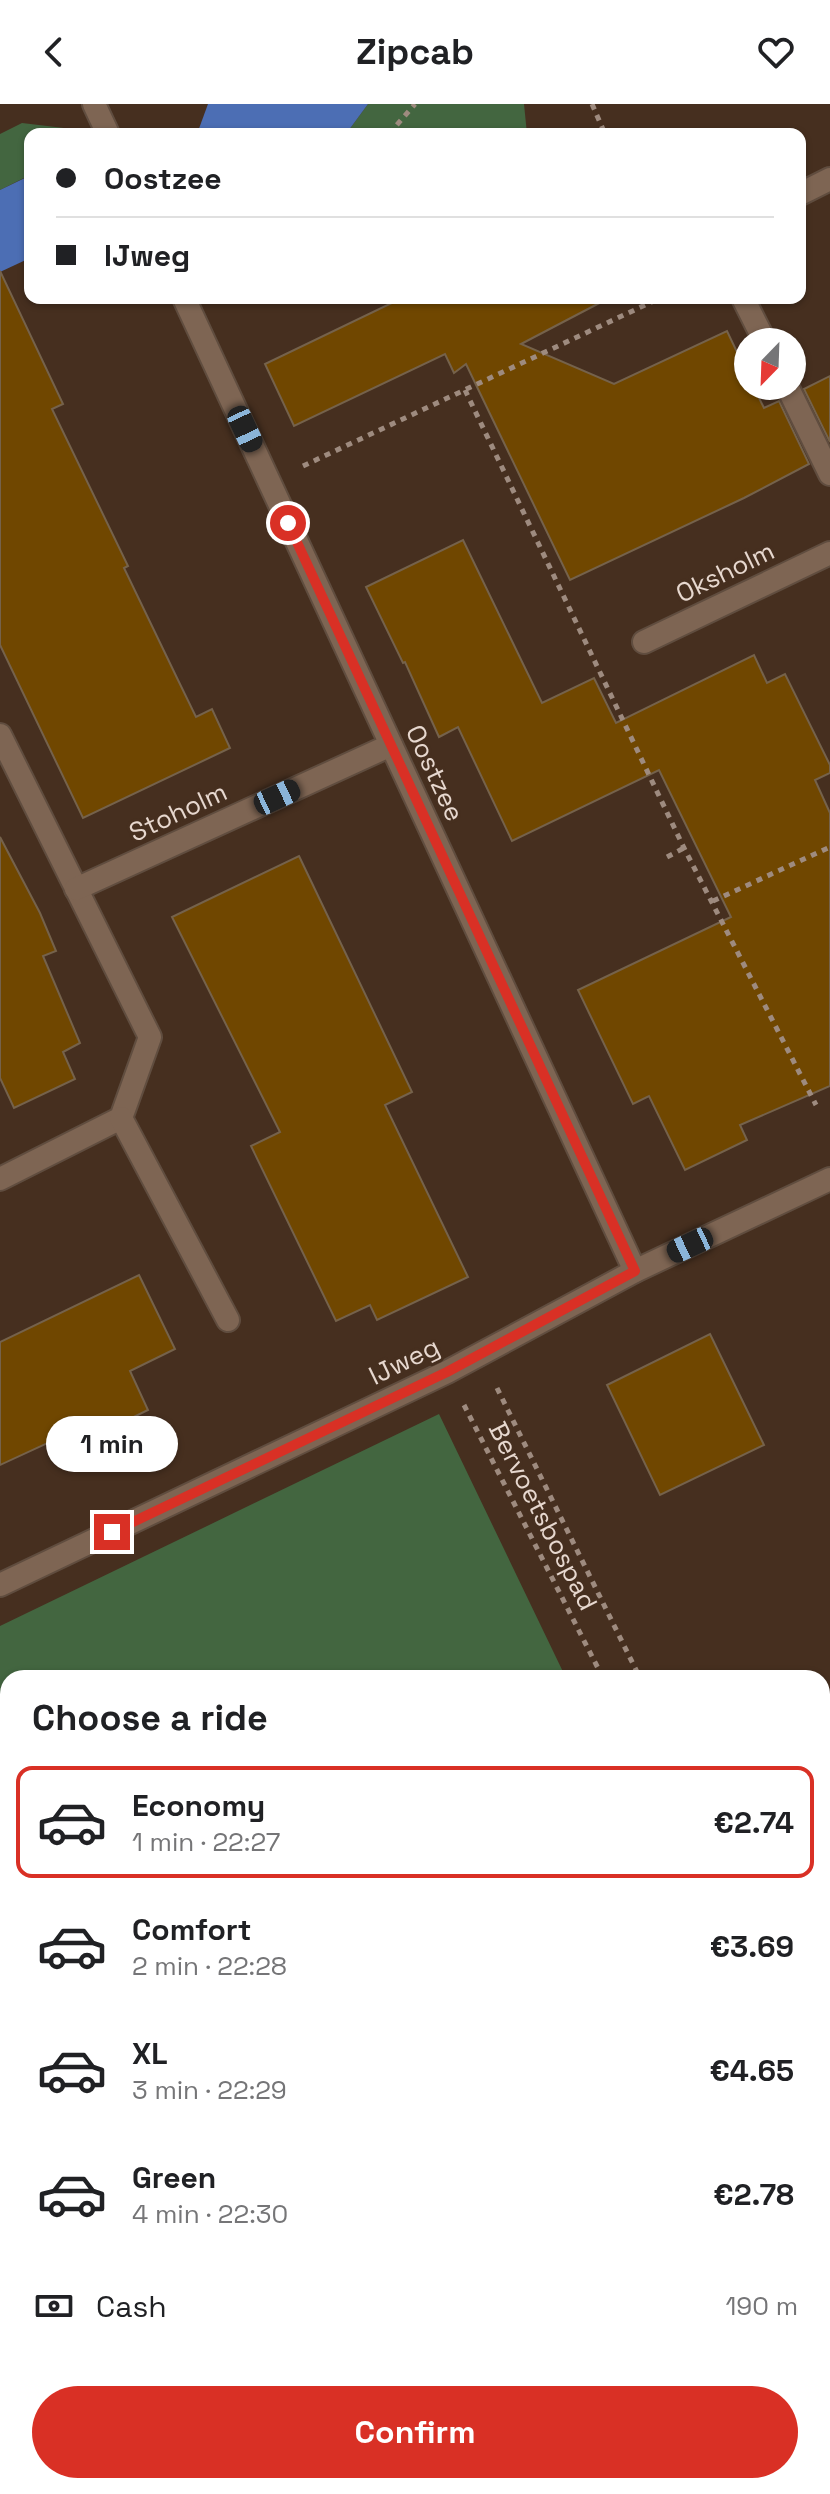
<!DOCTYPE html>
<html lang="en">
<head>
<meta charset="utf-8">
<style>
	:root { --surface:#fff; --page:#f6f6f6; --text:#202124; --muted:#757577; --line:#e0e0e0; --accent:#d93025 }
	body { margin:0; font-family:"Space Grotesk",sans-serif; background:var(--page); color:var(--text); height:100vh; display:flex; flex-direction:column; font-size:30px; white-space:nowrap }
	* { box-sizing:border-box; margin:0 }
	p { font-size:26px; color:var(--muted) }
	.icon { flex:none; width:44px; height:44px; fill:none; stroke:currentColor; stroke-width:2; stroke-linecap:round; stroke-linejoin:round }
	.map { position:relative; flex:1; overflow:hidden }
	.side { position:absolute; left:0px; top:1566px; width:830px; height:824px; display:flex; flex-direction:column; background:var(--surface); border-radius:24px 24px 0 0; box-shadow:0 2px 6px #0004 }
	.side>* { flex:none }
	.guide { position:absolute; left:24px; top:24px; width:782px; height:176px; border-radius:16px; box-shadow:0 2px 6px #0004; display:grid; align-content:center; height:176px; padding:0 32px; background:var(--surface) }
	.needle { width:52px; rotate:203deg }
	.tools { position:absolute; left:734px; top:224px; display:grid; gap:16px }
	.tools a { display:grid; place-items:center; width:72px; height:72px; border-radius:50%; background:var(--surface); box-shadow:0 2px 6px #0004; font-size:40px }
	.end { position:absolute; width:36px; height:36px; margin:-18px; border:10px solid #d93025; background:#fff; box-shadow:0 0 0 4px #fff }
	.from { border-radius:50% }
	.bubble { position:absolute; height:56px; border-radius:28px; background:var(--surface); box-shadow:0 2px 6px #0004; font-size:26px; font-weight:600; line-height:56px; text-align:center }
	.car { position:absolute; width:24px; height:48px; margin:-24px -12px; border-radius:10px; box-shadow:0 0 6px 2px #0007; background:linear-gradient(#222 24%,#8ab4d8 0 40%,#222 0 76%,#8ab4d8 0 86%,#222 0) }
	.guide b { display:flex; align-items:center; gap:28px; height:76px; font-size:30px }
	.guide b+b { border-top:2px solid var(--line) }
	.guide i { width:20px; height:20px; background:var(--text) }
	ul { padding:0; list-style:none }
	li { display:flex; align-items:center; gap:24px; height:112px; margin:0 16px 12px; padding:0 16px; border:4px solid transparent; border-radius:16px }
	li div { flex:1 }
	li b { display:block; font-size:30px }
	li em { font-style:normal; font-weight:600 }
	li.selected { border-color:var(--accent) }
	li>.icon { width:72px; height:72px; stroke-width:1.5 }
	h2 { padding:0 32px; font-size:36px; line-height:96px }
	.pay { display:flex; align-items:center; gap:20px; height:88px; padding:0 32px; font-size:30px }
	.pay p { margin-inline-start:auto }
	.primary-button { display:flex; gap:16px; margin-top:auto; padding:16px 32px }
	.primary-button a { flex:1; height:92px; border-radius:48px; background:var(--accent); color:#fff; font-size:32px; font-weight:600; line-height:92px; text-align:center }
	header { display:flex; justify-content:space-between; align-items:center; height:104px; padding:0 32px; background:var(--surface); font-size:36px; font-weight:600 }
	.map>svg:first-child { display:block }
</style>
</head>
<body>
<header><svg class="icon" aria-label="back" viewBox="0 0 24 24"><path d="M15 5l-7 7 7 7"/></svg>Zipcab<svg class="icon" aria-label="heart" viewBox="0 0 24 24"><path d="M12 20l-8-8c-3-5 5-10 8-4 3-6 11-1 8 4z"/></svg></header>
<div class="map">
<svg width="830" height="2390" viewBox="0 0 830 2390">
	<rect width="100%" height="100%" fill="#462f1f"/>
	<!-- green -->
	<g fill="#436640">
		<polygon points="368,0 524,0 527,30 346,30"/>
		<polygon points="22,19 64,24 60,30 30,30 30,71 0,86 0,30"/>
		<polygon points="439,1310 566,1574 8,1574 8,2382 109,2382 94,2390 0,2390 0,1522"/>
		<polygon points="830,1649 830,1775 822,1780 822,1653"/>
	</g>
	<!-- water -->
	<g fill="#4c6eb4">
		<polygon points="208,0 368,0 346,30 197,30"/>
		<polygon points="29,72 30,154 0,168 0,86"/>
		<polygon points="109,2382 142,2382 126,2390 94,2390"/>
	</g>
	<!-- building -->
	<g fill="#704700" stroke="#75624b" stroke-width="2">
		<polygon points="0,167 63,300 52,305 128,462 124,464 178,576 196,613 212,605 230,644 83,714 0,541"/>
		<polygon points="402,194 609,194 521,240 614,280 727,227 748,271 748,282 753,282 764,304 779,297 809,360 744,394 570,476 466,260 454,269 445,250 294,322 265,260"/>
		<polygon points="830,272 830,338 804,285"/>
		<polygon points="463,436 542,599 594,574 616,619 754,551 767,579 785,570 830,661 830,669 815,676 830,709 830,982 740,1021 747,1036 685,1066 649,992 633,1000 578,886 731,813 659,666 512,737 458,623 439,633 405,558 403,559 366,483"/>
		<polygon points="0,733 40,809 56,847 43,852 80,939 63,948 75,975 14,1004 0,974"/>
		<polygon points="299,752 412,988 385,1001 468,1173 377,1216 370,1201 336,1217 251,1042 280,1028 172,813"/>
		<polygon points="139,1171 175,1245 130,1267 148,1306 99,1330 93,1318 0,1361 0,1238"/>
		<polygon points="710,1230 764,1341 660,1391 607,1281"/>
	</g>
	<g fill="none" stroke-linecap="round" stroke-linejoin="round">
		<!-- minor casing -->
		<g stroke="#604d3f" stroke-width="26">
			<g id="minor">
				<polyline points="94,0 108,30"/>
				<polyline points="800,90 830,75"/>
				<polyline points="184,194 635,1167"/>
				<polyline points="743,194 765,238"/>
				<polyline points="787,282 830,370"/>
				<polyline points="644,538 830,449"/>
				<polyline points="0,631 150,933 121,1014 0,1075"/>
				<polyline points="76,785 391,641"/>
				<polyline points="121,1014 228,1216"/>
				<polyline points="822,1923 830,1919"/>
				<polyline points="822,2026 830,2043"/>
				<polyline points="439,2382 442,2390"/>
				<polyline points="260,2390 276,2382"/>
			</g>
		</g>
		<!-- tertiary casing -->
		<g stroke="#604d3f" stroke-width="26">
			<polyline id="tertiary" points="0,1481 447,1268 635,1167 830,1075"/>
		</g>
		<!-- path -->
		<g stroke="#9e8b7f" stroke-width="5" stroke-dasharray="6 6" stroke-linecap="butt">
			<polyline points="592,0 605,30"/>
			<polyline points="389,30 415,0"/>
			<polyline points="465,286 684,744 816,1001"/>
			<polyline points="303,362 660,194"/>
			<polyline points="667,753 684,744"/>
			<polyline points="713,797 830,743"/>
			<polyline points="497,1284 640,1574"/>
			<polyline points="464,1301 603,1574"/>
			<polyline points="822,1758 830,1754"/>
			<polyline points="822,2111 830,2107"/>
			<polyline points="0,2151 8,2147"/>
			<polyline points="822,2181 830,2197"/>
			<polyline points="822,2327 830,2323"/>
			<polyline points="692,2390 708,2382"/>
		</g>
		<!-- minor -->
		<use href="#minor" stroke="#7e6553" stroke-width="22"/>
		<!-- tertiary -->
		<use href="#tertiary" stroke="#7e6553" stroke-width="22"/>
	</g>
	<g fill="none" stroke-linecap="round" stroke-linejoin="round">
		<!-- route -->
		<polyline stroke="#d93025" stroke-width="10" points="112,1428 447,1268 635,1167 288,419"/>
	</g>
	<g text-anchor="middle" stroke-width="6" stroke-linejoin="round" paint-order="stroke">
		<!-- street labels -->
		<g font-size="26" fill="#e7d8cf" stroke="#462f1f">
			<text transform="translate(725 468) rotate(-26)" y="9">Oksholm</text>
			<text transform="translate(435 669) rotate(65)" y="9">Oostzee</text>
			<text transform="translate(178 708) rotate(-25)" y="9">Stoholm</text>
			<text transform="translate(404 1257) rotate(-26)" y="9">IJweg</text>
			<text transform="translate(543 1412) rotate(63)" y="9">Bervoetsbospad</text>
		</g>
	</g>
</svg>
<div class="tools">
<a><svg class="needle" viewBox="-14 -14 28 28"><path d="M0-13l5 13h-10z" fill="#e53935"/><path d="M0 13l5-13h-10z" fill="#757577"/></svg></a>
</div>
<i class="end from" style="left:288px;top:419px"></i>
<i class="end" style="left:112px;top:1428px"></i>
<div class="bubble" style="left:46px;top:1312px;width:132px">1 min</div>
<i class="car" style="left:245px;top:325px;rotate:155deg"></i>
<i class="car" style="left:277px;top:693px;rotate:65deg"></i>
<i class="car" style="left:690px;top:1141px;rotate:245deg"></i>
<div class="guide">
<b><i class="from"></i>Oostzee</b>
<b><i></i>IJweg</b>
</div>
<section class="side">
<h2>Choose a ride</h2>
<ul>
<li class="selected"><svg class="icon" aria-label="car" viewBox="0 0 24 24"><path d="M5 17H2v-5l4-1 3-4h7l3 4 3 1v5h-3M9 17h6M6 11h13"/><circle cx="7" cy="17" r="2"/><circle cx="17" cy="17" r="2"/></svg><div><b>Economy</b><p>1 min · 22:27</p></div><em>€2.74</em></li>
<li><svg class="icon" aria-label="car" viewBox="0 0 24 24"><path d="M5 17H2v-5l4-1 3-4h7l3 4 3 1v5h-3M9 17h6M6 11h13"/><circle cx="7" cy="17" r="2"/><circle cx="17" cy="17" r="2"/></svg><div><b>Comfort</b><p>2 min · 22:28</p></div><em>€3.69</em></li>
<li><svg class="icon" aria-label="car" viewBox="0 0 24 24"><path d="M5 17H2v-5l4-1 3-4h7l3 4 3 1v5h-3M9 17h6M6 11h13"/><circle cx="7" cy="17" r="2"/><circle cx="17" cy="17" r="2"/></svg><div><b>XL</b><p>3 min · 22:29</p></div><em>€4.65</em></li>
<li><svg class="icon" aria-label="car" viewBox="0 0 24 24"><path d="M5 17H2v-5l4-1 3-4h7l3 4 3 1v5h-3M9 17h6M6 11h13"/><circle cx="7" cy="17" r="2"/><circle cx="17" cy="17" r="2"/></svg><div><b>Green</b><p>4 min · 22:30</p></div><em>€2.78</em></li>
</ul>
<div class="pay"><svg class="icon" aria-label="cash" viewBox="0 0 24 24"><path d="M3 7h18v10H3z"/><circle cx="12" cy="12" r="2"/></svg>Cash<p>190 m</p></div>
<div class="primary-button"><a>Confirm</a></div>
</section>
</div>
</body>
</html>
